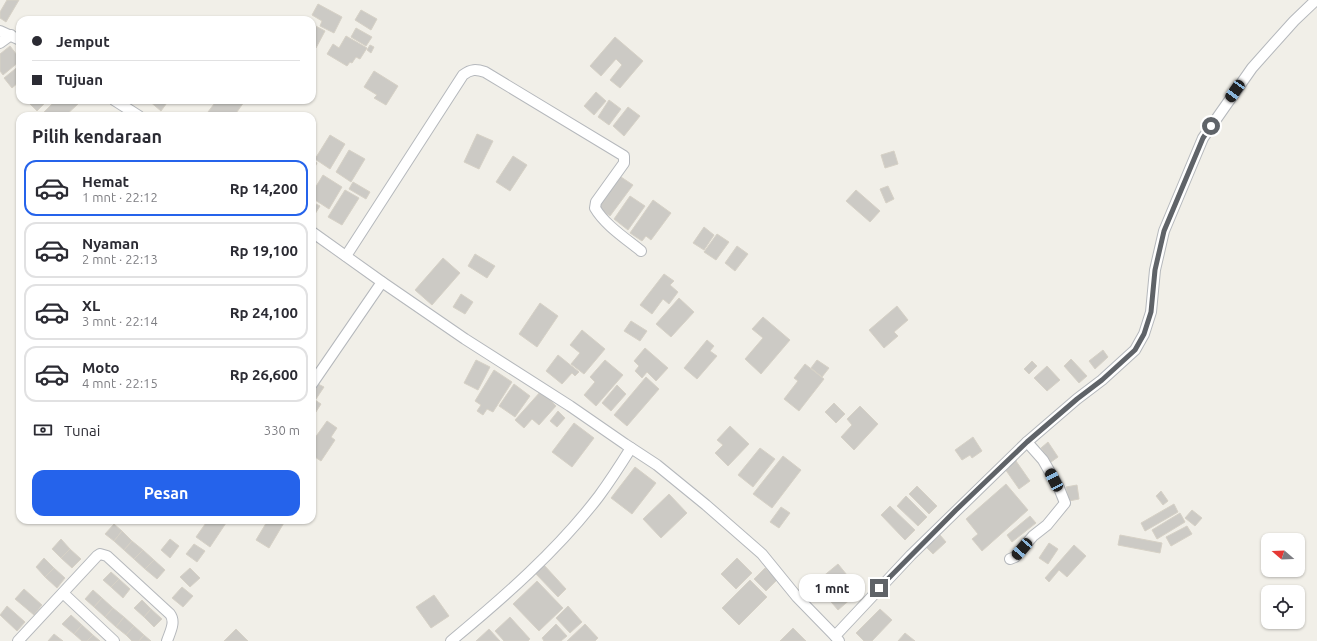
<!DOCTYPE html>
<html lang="id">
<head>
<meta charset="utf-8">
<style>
	:root { --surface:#fff; --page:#f7f7f7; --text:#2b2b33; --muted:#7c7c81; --line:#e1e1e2; --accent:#2563eb }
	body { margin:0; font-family:Ubuntu,sans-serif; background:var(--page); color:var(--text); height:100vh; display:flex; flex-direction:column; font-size:15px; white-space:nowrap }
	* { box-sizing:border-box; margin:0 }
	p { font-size:13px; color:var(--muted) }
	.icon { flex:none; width:22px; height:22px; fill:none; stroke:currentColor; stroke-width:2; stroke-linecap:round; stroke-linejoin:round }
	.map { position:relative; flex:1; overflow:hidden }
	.sheet { position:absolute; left:16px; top:112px; width:300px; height:412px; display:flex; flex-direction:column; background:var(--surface); border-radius:12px; box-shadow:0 1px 3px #0004 }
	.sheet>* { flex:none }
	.banner { position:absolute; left:16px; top:16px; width:300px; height:88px; border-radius:12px; box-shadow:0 1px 3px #0004; display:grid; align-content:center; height:88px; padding:0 16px; background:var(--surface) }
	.needle { width:26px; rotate:289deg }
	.controls { position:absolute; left:1261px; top:533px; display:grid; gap:8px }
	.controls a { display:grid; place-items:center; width:44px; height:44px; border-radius:8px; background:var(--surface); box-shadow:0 1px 3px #0004; font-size:20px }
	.end { position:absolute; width:18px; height:18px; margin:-9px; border:5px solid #5f6368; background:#fff; box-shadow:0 0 0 2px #fff }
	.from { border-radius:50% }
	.bubble { position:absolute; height:28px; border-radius:12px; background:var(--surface); box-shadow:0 1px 3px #0004; font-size:13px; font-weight:600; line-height:28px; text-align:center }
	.car { position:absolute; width:12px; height:24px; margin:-12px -6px; border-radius:5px; box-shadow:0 0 3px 1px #0007; background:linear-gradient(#222 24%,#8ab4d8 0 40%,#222 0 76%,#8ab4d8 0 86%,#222 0) }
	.banner b { display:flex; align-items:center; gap:14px; height:38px; font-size:15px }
	.banner b+b { border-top:1px solid var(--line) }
	.banner i { width:10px; height:10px; background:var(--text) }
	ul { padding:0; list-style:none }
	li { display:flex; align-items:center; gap:12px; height:56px; margin:0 8px 6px; padding:0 8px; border:2px solid var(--line); border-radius:12px }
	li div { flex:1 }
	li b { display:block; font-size:15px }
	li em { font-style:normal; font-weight:600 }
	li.current { border-color:var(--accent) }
	li>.icon { width:36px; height:36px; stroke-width:1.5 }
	h2 { padding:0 16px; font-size:18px; line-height:48px }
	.pay { display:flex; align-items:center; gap:10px; height:44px; padding:0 16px; font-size:15px }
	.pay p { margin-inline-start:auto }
	.button { display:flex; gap:8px; margin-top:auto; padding:8px 16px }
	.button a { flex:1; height:46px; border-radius:12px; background:var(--accent); color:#fff; font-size:16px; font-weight:600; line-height:46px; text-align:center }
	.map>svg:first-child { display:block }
</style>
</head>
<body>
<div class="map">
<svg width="1317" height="641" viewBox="0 0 1317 641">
	<rect width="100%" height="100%" fill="#f1efe8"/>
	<!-- building -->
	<g fill="#cccac5" stroke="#d6d1c6">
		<polygon points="7,0 19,0 6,22 0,18 0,12"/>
		<polygon points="318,4 342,17 334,33 320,26 322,21 312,15"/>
		<polygon points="361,10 377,19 371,30 355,20"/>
		<polygon points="312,24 325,31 316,48 312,46"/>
		<polygon points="356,28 372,37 366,46 351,37"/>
		<polygon points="346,36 367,48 360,59 356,57 352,63 350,62 347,66 327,54 333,44 339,48"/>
		<polygon points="615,37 643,61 620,88 610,80 622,65 616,59 601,76 590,66"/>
		<polygon points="370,45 374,47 371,53 367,50"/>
		<polygon points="10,46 20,59 20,61 3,75 0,71 0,54"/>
		<polygon points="20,65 20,81 12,88 4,78"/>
		<polygon points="374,71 398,86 386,105 374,98 377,95 364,87"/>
		<polygon points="596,92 606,101 594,115 584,106"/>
		<polygon points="26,100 48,100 37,111"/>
		<polygon points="56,100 74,100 78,104 65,116 42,116 41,115"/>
		<polygon points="148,100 169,100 161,111"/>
		<polygon points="217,100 242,100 244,102 234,116 205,116"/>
		<polygon points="609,100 621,109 609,125 598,117"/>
		<polygon points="628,107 640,116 624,136 613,126"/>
		<polygon points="477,134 493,141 479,169 464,162"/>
		<polygon points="330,135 345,144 330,169 315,159"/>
		<polygon points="349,150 365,159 351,182 336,172"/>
		<polygon points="894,151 898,164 885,168 881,155"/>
		<polygon points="513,156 527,165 510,191 496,182"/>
		<polygon points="312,160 317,163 312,172"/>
		<polygon points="323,175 342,187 329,209 312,198 312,193"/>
		<polygon points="618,175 633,185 610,216 596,206"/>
		<polygon points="353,182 370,192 366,199 349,189"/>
		<polygon points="888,186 894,199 886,203 880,189"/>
		<polygon points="345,190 359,198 342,225 328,217"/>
		<polygon points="856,190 880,211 870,222 846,201"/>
		<polygon points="630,196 645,206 628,230 614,219"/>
		<polygon points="653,200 671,213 651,240 646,236 642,241 630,233"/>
		<polygon points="312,202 320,206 315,214 312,212"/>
		<polygon points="704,227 714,235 704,250 693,243"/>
		<polygon points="717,234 729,242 716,260 704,252"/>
		<polygon points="737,246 748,254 735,271 725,263"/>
		<polygon points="475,254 495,266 487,278 468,266"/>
		<polygon points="443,258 460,273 432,305 415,290"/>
		<polygon points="664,274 674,281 670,285 678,292 669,304 663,299 652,314 640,305"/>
		<polygon points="461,294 473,302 465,314 453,307"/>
		<polygon points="679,298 694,312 671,337 656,324"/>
		<polygon points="540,303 558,316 537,347 519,334"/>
		<polygon points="897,306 908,320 894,332 898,336 884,348 869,330"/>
		<polygon points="763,317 790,340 761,374 745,359 763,338 752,329"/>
		<polygon points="631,321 647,331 640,341 624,331"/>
		<polygon points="582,330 605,349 584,374 571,364 580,353 570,345"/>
		<polygon points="707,340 714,346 710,351 717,356 697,379 684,368"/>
		<polygon points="645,348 668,368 656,381 647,372 642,378 635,371 639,366 634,361"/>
		<polygon points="1103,350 1108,357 1095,369 1089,361"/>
		<polygon points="558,355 579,372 575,376 572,373 562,384 546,371"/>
		<polygon points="1071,359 1087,376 1079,383 1064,366"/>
		<polygon points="476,360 490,367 478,390 464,383"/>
		<polygon points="605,360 623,375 596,406 584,395 595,382 590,377"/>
		<polygon points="817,360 829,368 822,377 811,368"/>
		<polygon points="1032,361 1037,366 1029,374 1024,369"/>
		<polygon points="805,364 824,379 799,411 784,399 798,381 794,378"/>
		<polygon points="1047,366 1060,380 1047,391 1034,378"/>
		<polygon points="494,370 512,382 493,412 487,409 483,415 477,411 481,405 475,401"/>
		<polygon points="646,377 659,389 627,426 614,415"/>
		<polygon points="316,383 324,387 316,399 312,396 312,389"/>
		<polygon points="514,384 530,396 515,417 499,406"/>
		<polygon points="617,385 626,394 611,411 602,403"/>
		<polygon points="541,391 556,406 539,425 532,419 524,428 515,420"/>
		<polygon points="312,398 321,404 312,418"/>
		<polygon points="834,403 845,414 836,423 825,412"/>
		<polygon points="860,406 878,424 854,450 841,437 852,425 847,419"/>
		<polygon points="558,411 565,418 557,427 550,421"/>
		<polygon points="327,421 337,428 331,437 335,440 321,461 312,455 312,442"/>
		<polygon points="574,423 594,438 572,467 552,452"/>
		<polygon points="730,426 749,444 728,466 715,453 723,445 717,440"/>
		<polygon points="973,437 982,451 972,458 970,455 962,460 955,450"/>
		<polygon points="1048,442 1058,457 1051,462 1041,448"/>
		<polygon points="760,448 775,459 753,487 738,475"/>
		<polygon points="783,456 801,470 772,508 753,494"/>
		<polygon points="1016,461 1030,481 1019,489 1005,469"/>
		<polygon points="635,467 656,483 632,514 611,498"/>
		<polygon points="1006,484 1028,510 982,551 972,539 978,534 966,519"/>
		<polygon points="1077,485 1079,499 1069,501 1066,487"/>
		<polygon points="917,486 937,506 929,514 909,494"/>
		<polygon points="1161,491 1168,501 1163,505 1156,496"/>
		<polygon points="669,494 687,513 661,538 643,519"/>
		<polygon points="906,496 927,517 918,526 897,506"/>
		<polygon points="1174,504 1178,512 1145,531 1141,523"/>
		<polygon points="890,506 915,530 905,540 881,515"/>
		<polygon points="781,507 790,513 779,528 770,522"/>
		<polygon points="1192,510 1202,518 1195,526 1185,518"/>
		<polygon points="1180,513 1185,522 1157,539 1152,530"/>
		<polygon points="1030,516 1036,523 1012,542 1007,535"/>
		<polygon points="208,520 228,520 210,547 196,537"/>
		<polygon points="268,520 285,521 269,548 256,540"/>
		<polygon points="114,524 122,531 114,541 105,534"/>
		<polygon points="1187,526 1192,534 1171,546 1166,537"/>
		<polygon points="122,531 132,541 124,550 114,541"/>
		<polygon points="940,535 946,542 933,554 926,547"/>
		<polygon points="1120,535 1162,543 1160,553 1118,545"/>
		<polygon points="61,539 70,549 61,558 52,549"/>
		<polygon points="170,539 179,546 170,558 161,550"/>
		<polygon points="132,541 143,550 134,559 124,550"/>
		<polygon points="1049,543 1058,549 1048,564 1039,558"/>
		<polygon points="194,544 205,551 197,562 186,554"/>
		<polygon points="1074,545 1086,556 1067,577 1059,570 1049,582 1045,578"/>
		<polygon points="70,549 81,559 72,568 61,558"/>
		<polygon points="143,550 154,560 145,569 134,559"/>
		<polygon points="44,558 54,568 45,577 36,567"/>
		<polygon points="737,558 752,573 736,589 721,574"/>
		<polygon points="154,560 165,570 157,579 145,569"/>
		<polygon points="838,564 860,591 838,610 815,583"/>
		<polygon points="544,565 566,589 558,597 535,573"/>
		<polygon points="54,568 65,578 57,588 45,577"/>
		<polygon points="190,568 200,578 190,587 180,577"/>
		<polygon points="765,568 777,580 766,591 754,579"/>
		<polygon points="111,572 119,579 111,587 103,580"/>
		<polygon points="119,579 130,589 123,598 111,587"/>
		<polygon points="750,580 767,597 739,625 722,608"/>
		<polygon points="537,581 563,608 539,631 513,604"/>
		<polygon points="182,587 193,596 183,607 172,598"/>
		<polygon points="24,589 42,605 34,615 15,599"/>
		<polygon points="93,590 102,598 94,607 85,599"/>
		<polygon points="434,595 449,616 431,628 416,607"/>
		<polygon points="102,598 113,608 105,617 94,607"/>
		<polygon points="142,600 151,609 144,617 134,608"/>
		<polygon points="7,606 25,622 17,631 0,615"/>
		<polygon points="568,606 582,622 570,633 556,618"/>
		<polygon points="113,608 124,617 116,627 105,617"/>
		<polygon points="151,609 162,619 154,627 144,617"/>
		<polygon points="880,609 892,620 872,641 864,641 856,633"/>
		<polygon points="71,615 82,625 74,634 62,624"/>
		<polygon points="124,617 134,626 126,635 116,627"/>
		<polygon points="510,617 530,639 528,641 504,641 495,631"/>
		<polygon points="556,624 567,636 561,641 544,641 542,638"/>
		<polygon points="585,624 598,638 595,641 567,641"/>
		<polygon points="82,625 93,635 87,641 82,641 74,634"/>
		<polygon points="134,626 144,635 139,641 132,641 126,635"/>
		<polygon points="793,628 806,641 780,641"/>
		<polygon points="236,629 248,641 224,641"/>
		<polygon points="489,629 500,641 476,641"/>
		<polygon points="905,633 915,641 898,641"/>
		<polygon points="54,634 63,641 48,641"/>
		<polygon points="93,635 100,641 87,641"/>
		<polygon points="144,635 151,641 139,641"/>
	</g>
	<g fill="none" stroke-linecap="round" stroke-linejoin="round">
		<!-- street casing -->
		<g stroke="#b5b8bc" stroke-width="12">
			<g id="street">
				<polyline points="0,31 20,40"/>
				<polyline points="0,43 11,35"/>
				<polyline points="114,100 139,116"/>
				<polyline points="312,232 382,282 465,339 570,406 625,444 657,465 706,505 762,554 797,597 835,636"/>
				<path d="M 346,256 L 463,75 C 471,69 476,69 485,72 L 624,156 L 624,163 L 596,202 L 595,208 C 605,225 625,238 641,251"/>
				<polyline points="312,384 382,282"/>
				<polyline points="1010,559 1015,557 1033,536 1047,525 1065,503 1059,488 1043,460 1027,442"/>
				<polyline points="63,593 114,641"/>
				<path d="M 18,641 L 97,556 L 100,554 L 107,556 L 170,614 C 176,622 170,632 167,641"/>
				<path d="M 451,641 C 503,598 558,550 599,496 C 610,481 621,464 631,448"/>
				<polyline points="839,641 835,636 911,555 1027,442 1077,399 1102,380 1135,350 1144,334 1151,312 1155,270 1164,231 1203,138 1252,68 1294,21 1316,0"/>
			</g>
		</g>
		<!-- street -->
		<use href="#street" stroke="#fff" stroke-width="10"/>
	</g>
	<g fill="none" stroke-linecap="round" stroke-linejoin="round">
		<!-- route -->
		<polyline stroke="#5f6368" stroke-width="5" points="879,588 956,510 1027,442 1077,399 1102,380 1135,350 1144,334 1151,312 1155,270 1164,231 1203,138 1211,126"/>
	</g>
</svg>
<div class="controls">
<a><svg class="needle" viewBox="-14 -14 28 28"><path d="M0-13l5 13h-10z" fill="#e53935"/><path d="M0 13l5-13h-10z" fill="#7c7c81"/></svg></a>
<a><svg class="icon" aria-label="locate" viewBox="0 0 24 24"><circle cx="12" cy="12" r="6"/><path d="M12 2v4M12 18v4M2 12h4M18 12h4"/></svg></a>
</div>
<i class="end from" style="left:1211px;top:126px"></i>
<i class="end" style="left:879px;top:588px"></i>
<div class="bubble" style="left:799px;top:574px;width:66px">1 mnt</div>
<i class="car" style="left:1235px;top:91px;rotate:215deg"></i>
<i class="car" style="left:1054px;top:480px;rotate:333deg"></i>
<i class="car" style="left:1022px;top:549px;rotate:221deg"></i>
<div class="banner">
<b><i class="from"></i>Jemput</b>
<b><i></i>Tujuan</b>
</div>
<section class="sheet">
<h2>Pilih kendaraan</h2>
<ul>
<li class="current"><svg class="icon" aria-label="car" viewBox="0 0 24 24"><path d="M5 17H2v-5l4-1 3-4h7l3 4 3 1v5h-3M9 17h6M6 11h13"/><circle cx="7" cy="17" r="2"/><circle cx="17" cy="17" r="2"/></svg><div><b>Hemat</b><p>1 mnt · 22:12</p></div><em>Rp 14,200</em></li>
<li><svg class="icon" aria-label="car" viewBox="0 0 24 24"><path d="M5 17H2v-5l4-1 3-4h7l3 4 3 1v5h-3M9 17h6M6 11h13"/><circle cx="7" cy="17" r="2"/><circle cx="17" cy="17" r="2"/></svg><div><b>Nyaman</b><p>2 mnt · 22:13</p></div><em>Rp 19,100</em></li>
<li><svg class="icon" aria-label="car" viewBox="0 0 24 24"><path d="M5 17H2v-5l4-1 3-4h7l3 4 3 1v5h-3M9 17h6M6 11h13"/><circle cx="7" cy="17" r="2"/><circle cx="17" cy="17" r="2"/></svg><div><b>XL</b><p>3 mnt · 22:14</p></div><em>Rp 24,100</em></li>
<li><svg class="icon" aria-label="car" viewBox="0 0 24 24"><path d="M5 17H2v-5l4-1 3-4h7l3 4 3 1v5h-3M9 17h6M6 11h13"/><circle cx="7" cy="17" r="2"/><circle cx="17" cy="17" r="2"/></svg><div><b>Moto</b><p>4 mnt · 22:15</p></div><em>Rp 26,600</em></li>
</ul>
<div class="pay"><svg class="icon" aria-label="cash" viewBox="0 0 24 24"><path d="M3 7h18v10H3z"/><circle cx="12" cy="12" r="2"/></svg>Tunai<p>330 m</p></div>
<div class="button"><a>Pesan</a></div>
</section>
</div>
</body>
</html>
